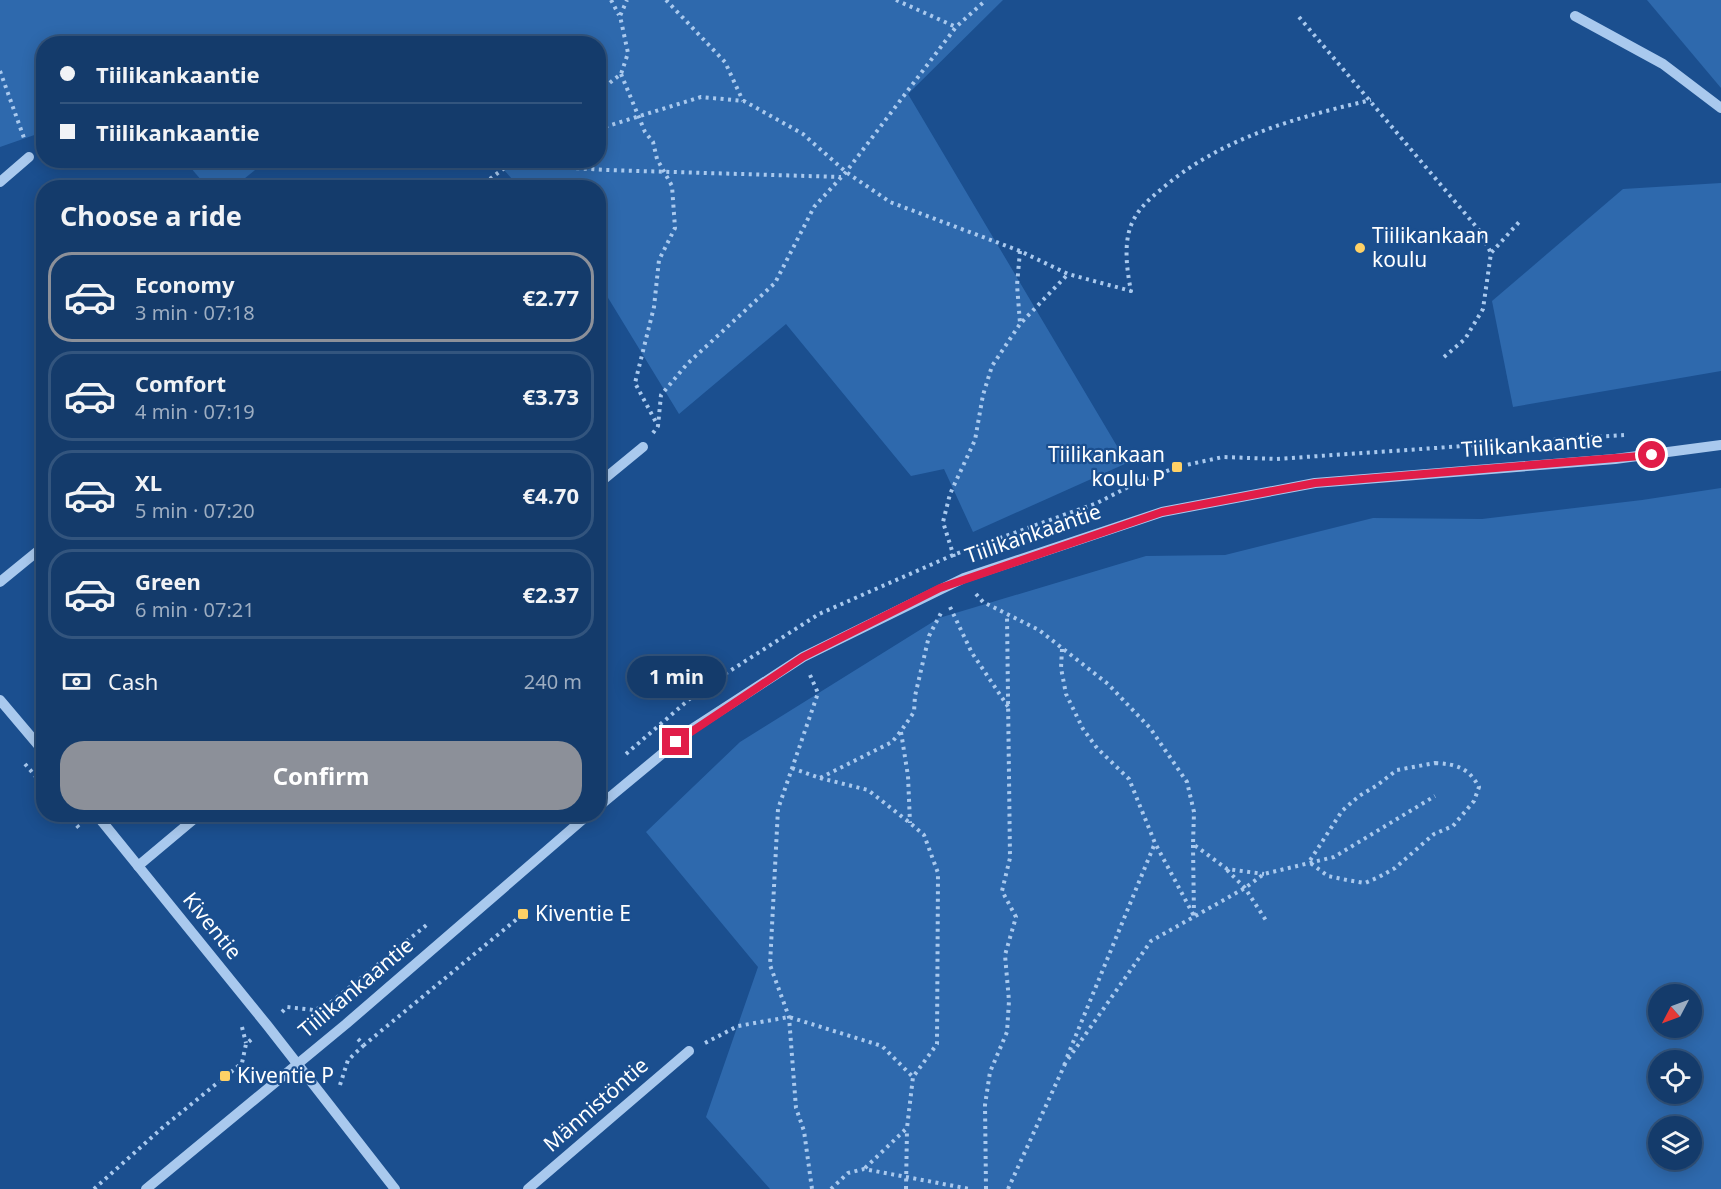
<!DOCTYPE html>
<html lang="en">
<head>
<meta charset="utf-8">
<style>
	:root { --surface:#143b6b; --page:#214673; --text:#f1f3f6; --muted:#9dadc1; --line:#33557e; --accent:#8c9099 }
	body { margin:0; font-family:"Noto Sans",sans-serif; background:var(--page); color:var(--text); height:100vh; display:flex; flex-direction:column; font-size:22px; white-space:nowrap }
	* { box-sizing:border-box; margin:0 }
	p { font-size:20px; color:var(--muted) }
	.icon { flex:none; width:33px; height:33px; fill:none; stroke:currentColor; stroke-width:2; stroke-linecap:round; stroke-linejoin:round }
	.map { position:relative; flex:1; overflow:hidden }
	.drawer { position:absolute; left:36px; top:180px; width:570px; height:642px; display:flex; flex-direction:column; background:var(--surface); border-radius:24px; box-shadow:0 3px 15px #0003,0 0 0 2px var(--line) }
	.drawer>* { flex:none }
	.guide { position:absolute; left:36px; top:36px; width:570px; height:132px; border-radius:24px; box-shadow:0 3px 15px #0003,0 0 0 2px var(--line); display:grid; align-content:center; height:132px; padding:0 24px; background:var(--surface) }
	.needle { width:39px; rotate:229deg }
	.buttons { position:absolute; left:1648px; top:984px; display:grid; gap:12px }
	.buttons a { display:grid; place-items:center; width:54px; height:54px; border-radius:50%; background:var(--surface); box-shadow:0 3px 15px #0003,0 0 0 2px var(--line); font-size:30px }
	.end { position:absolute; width:27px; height:27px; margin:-14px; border:8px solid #e11d48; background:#fff; box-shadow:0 0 0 3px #fff }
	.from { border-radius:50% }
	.bubble { position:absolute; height:42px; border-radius:21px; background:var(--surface); box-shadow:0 3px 15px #0003,0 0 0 2px var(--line); font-size:20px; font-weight:700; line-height:42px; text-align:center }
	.guide b { display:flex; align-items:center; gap:21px; height:57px; font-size:22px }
	.guide b+b { border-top:2px solid var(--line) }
	.guide i { width:15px; height:15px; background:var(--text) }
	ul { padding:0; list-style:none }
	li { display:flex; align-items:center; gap:18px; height:90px; margin:0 12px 9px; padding:0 12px; border:3px solid var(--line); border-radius:24px }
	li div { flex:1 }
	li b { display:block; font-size:22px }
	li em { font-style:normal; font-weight:700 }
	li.selected { border-color:var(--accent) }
	li>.icon { width:54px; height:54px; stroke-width:1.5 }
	h2 { padding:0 24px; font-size:27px; line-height:72px }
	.pay { display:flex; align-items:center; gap:15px; height:66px; padding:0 24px; font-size:22px }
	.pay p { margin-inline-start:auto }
	.button { display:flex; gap:12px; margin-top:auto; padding:12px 24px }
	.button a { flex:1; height:69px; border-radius:24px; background:var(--accent); color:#fff; font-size:24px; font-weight:700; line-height:69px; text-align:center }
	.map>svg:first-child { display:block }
</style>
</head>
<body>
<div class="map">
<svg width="1721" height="1189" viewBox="0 0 1721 1189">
	<rect width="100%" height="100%" fill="#1b4f8f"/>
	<!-- green -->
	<g fill="#2e69ad" fill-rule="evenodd">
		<polygon points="0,0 1003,0 908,94 1127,463 973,532 944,469 911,476 786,324 679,414 599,283 598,188 519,187 496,161 598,160 598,44 44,44 43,132 0,147"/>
		<polygon points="1647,0 1721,0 1721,88"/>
		<polygon points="185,161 266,161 234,187 207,187"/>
		<polygon points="1721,183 1721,371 1513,407 1492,301 1623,189"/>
		<path d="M 1721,488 L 1721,1189 L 770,1189 L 706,1117 L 758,967 L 646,832 L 740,742 L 939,618 L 1146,556 L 1225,555 L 1373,518 L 1482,519 L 1642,500 ZM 1659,994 L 1692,994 L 1692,1028 L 1659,1028 ZM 1692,1060 L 1692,1094 L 1659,1094 L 1659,1060 ZM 1692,1126 L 1692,1160 L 1659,1160 L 1659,1126 Z"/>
	</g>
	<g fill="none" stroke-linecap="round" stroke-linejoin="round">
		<!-- path -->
		<g stroke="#a9c9ee" stroke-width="4" stroke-dasharray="3 4.5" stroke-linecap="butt">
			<polyline points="611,0 619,15"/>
			<polyline points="666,0 725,62 743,101"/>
			<polyline points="896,0 956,27"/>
			<polyline points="1299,17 1479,230 1491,253"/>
			<polyline points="0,71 24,138"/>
			<polyline points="621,74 645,132 653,142 657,159 672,186 675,228 659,260 654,307 635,383 658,426"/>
			<polyline points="598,92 621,74 628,53 620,16 627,0"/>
			<path d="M 598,129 L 701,97 L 744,101 L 803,134 L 846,172 L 890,202 L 1020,251 L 1068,274 L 1131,291 C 1127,271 1123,243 1132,223 C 1139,207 1152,197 1165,186 C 1224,137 1298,117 1371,100"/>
			<polyline points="509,164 606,170 841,177"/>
			<polyline points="478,188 515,160"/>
			<polyline points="1020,251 1017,285 1020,323"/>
			<polyline points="1444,357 1465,339 1483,309 1491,253 1520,221"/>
			<polyline points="653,433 658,426 661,395 687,364 775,283 814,207 846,172 956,27 986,0"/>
			<polyline points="954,557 943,522 950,494 975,440 983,395 992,366 1020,324 1068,274"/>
			<polyline points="976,594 983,602 1039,630 1108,684 1150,728 1187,782 1194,812 1193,844 1227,869 1264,874"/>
			<polyline points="950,607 972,653 1009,708"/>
			<polyline points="1062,649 1061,668 1066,694 1083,729 1097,748 1129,779 1155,843 1194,916"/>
			<polyline points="810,675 818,693 778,809 770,965 789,1017 796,1108 804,1131 812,1189"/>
			<polyline points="901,732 908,776 910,823"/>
			<polyline points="626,754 700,690 819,614 953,555 1097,503 1136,483 1177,467 1223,457 1276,459 1624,435"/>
			<path d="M 1435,763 C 1456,764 1469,768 1479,787 L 1474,801 L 1453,826 L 1434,834 L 1395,868 L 1379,877 L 1365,883 L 1347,880 L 1328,876 L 1309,862 L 1342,811 L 1359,796 L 1376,786 L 1397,770 Z"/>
			<polyline points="25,764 44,786"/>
			<polyline points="792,768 820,778 892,742 901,731 914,712 915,696 929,636 941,613"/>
			<polyline points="820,778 868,790 910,823 924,835 938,873 937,1044 913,1077 907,1128 864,1169"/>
			<polyline points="67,814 80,829"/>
			<polyline points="1193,845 1194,916"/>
			<polyline points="1227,870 1245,888 1267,922"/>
			<polyline points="282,1012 287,1007 314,1010 329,1004 429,923"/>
			<polyline points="242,1027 246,1043"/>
			<polyline points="358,1039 364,1045 523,914"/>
			<polyline points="705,1043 738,1026 789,1017 882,1046 913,1077"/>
			<polyline points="1067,1057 1155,843"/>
			<polyline points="1064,1065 1151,941 1245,888 1264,874 1334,857 1435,796"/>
			<polyline points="340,1085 348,1060 364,1045"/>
			<polyline points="94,1189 162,1128 242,1063 246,1044 252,1039"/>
			<polyline points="831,1189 848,1173 864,1169 970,1189"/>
			<polyline points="906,1189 907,1129"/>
			<polyline points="986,1189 985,1105 990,1072 1007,1032 1009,1001 1005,955 1016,917 1002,891 1010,858 1007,616"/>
			<polyline points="1008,1189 1065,1064"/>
		</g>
		<!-- minor -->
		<g stroke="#a9c9ee" stroke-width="10">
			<polyline points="1575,16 1663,64 1721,108"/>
			<polyline points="0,182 29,157"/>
			<polyline points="598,484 643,447"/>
			<polyline points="0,582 44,546"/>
			<polyline points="0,700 44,752"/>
			<polyline points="598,807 692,729 803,657 964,578 1162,512 1315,483 1615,459 1721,445"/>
			<polyline points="96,814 267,1025 395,1189"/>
			<polyline points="138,866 200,814"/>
			<polyline points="146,1189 346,1024 589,814"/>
			<polyline points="528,1189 689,1051"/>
		</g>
	</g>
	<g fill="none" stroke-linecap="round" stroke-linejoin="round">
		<!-- route -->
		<polyline stroke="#e11d48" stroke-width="8" points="676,742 803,657 940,588 1162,512 1315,483 1652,455"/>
	</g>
	<!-- markers -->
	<g fill="#ffd166" stroke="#1b4f8f" stroke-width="2">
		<circle cx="1360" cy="248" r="6"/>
		<rect x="1171" y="461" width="12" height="12" rx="3"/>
		<rect x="517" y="908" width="12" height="12" rx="3"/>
		<rect x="219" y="1070" width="12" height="12" rx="3"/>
	</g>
	<g text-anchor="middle" stroke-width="4.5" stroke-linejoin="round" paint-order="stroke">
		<!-- poi labels -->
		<g font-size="21" fill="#fff" stroke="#1b4f8f" text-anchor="start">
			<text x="1372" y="243">Tiilikankaan<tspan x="1372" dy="24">koulu</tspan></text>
			<text x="1165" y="462" text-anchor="end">Tiilikankaan<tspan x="1165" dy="24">koulu P</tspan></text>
			<text x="535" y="921">Kiventie E</text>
			<text x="237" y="1083">Kiventie P</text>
		</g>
		<!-- street labels -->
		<g font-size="21" fill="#fff" stroke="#1b4f8f">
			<text transform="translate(1532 445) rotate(-4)" y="7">Tiilikankaantie</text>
			<text transform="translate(1033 534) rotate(-19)" y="7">Tiilikankaantie</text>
			<text transform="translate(212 926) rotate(51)" y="7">Kiventie</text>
			<text transform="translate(356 988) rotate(-40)" y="7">Tiilikankaantie</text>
			<text transform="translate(596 1105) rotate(-41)" y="7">Männistöntie</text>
		</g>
	</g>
</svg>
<div class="buttons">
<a><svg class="needle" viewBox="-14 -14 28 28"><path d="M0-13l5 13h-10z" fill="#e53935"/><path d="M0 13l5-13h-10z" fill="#9dadc1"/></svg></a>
<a><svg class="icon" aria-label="locate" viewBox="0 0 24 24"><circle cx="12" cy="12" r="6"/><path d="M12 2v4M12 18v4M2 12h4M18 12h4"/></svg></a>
<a><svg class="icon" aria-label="layers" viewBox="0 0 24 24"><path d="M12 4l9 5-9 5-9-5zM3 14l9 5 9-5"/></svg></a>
</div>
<i class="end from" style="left:1652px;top:455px"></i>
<i class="end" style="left:676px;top:742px"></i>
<div class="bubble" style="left:627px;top:656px;width:99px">1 min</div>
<div class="guide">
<b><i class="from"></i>Tiilikankaantie</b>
<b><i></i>Tiilikankaantie</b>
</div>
<section class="drawer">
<h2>Choose a ride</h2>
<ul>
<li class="selected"><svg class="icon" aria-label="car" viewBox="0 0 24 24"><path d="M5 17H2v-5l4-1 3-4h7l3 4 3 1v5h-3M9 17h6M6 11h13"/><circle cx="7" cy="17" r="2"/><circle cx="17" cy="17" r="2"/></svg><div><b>Economy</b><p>3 min · 07:18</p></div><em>€2.77</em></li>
<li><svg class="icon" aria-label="car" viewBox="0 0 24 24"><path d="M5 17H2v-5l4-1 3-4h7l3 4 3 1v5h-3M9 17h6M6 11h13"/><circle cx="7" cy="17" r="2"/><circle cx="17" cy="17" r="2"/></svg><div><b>Comfort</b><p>4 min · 07:19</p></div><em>€3.73</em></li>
<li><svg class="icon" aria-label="car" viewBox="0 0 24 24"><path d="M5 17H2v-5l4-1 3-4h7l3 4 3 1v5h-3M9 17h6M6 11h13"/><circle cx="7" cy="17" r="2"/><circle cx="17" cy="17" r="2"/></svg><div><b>XL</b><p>5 min · 07:20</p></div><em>€4.70</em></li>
<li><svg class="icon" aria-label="car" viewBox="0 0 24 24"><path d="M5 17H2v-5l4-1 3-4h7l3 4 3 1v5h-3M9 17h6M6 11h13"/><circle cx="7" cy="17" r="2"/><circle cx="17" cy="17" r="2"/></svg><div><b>Green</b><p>6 min · 07:21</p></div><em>€2.37</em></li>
</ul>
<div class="pay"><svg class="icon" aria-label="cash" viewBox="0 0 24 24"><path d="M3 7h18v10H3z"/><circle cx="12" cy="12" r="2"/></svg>Cash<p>240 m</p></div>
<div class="button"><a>Confirm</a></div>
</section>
</div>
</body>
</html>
